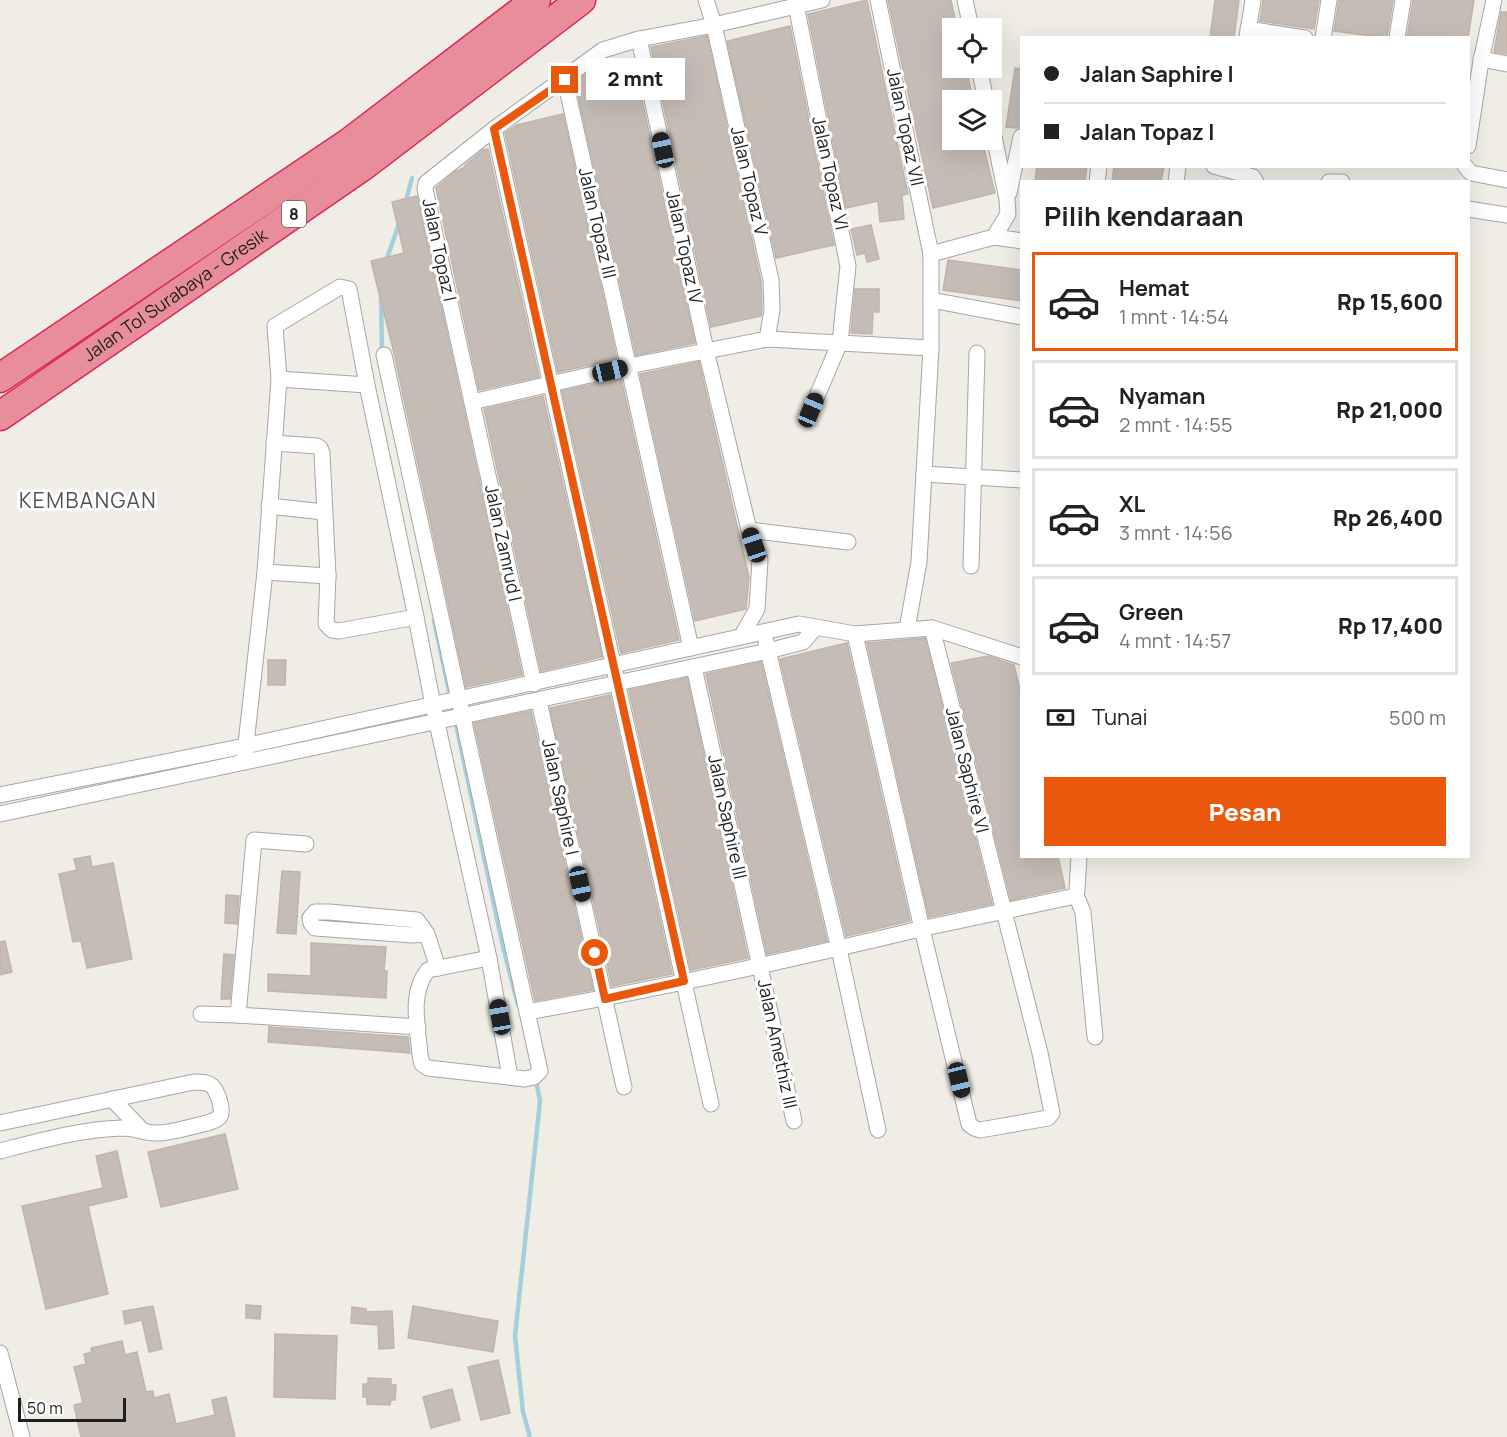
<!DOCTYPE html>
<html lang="id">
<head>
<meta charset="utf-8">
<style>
	:root { --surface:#fff; --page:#f6f6f6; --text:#222; --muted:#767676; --line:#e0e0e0; --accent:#ea580c }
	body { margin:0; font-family:Manrope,sans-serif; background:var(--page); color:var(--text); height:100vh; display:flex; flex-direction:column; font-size:22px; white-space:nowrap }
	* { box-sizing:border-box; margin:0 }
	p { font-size:20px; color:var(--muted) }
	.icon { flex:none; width:33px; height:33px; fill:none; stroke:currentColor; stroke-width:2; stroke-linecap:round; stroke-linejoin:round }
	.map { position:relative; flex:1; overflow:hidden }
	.details { position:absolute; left:1020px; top:180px; width:450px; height:678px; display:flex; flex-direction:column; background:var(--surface); border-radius:0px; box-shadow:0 6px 24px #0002 }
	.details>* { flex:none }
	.guide { position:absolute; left:1020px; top:36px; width:450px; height:132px; border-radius:0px; box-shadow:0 6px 24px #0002; display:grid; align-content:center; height:132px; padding:0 24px; background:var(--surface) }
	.fabs { position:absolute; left:942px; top:18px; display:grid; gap:12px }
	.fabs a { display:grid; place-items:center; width:60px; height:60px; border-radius:0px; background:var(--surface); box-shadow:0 6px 24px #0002; font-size:30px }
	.scale { position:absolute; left:18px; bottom:15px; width:108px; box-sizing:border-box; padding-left:6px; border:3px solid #1f1f1f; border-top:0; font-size:16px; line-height:21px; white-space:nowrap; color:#1f1f1f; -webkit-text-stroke:4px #fff; paint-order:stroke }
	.end { position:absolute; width:27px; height:27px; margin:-14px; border:8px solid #ea580c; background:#fff; box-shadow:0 0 0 3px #fff }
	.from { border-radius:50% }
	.bubble { position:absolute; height:42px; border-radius:0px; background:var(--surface); box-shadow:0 6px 24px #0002; font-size:20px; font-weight:800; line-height:42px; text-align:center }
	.car { position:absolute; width:18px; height:36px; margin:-18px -9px; border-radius:8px; box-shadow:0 0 4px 2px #0007; background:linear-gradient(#222 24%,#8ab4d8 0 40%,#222 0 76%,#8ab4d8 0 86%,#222 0) }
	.guide b { display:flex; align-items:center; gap:21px; height:57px; font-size:22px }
	.guide b+b { border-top:2px solid var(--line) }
	.guide i { width:15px; height:15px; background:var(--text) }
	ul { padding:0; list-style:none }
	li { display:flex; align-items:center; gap:18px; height:99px; margin:0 12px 9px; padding:0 12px; border:3px solid var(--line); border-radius:0px }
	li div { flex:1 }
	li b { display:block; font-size:22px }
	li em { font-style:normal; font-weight:800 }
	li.selected { border-color:var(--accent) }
	li>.icon { width:54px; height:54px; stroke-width:1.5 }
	h2 { padding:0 24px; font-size:27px; line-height:72px }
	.pay { display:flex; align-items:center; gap:15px; height:66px; padding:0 24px; font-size:22px }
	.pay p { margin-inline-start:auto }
	.button { display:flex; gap:12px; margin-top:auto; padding:12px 24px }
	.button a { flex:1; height:69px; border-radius:0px; background:var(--accent); color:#fff; font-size:24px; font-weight:800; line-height:69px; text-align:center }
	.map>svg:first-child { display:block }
</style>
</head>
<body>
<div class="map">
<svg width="1507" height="1437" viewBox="0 0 1507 1437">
	<rect width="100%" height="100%" fill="#f0ede6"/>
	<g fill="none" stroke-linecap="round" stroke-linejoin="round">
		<!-- stream -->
		<g stroke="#a6cfde" stroke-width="4.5">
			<polyline points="405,204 412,178"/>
			<polyline points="386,261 399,224"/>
			<polyline points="381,296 382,353"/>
			<polyline points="434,620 503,947 518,1005"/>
			<polyline points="530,1437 523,1412 515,1336 540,1101 536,1080"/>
		</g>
	</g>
	<!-- building -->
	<g fill="#c5bcb5" stroke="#c2b4a8" stroke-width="1.5">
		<polygon points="867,0 908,194 902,195 904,219 880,222 878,201 846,208 808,14"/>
		<polygon points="888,0 951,0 957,28 952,28 952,68 966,68 973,100 952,100 952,140 982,140 995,193 933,208"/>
		<polygon points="1215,0 1239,0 1234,38 1210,38"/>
		<polygon points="1263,0 1319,0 1314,29 1260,21"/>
		<polygon points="1339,0 1393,0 1387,38 1334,31"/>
		<polygon points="1413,0 1474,0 1468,38 1407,38"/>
		<polygon points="1501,12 1507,12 1507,54 1494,52"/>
		<polygon points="790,26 834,245 776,258 727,41"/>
		<polygon points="707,36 761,281 762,309 761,316 711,327 651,47"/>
		<polygon points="633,59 695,343 636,355 575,82 594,68"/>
		<polygon points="1015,68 1022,69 1022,127 1017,128 1006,127"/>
		<polygon points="563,114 617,359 558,372 505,133 517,125"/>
		<polygon points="488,149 539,377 479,390 436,188 455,172 465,167 465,165 483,150"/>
		<polygon points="1037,166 1087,166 1085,182 1035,182"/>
		<polygon points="1114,166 1164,166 1161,182 1112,182"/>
		<polygon points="417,196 522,675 466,687 394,353 371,261 404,253 392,202"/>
		<polygon points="871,225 879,259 867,262 865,253 857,255 851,229"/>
		<polygon points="948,260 1022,270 1022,301 943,290"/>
		<polygon points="855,289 879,289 879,312 873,312 872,334 851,333"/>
		<polygon points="699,362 749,577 746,609 695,621 640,374"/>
		<polygon points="621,378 679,640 621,653 562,391"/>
		<polygon points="543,396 602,657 541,671 484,409"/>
		<polygon points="925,638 992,904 929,917 867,643"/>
		<polygon points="847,643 910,921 846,936 780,659"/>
		<polygon points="988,656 1014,665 1022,698 1022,856 1058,856 1065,888 1011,900 951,663"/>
		<polygon points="268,660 286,660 285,685 268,685"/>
		<polygon points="761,662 827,941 767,954 706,674"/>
		<polygon points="687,678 748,958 691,970 629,690"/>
		<polygon points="610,695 672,974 612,986 550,708"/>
		<polygon points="531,711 593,990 535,1001 474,723"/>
		<polygon points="90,856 92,867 113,863 132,959 87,968 81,941 73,942 59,874 77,870 74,859"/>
		<polygon points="282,871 300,872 296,934 277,933"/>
		<polygon points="226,895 239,896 237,924 225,923"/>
		<polygon points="5,941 12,972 0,975 0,942"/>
		<polygon points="311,943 386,947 384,971 387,971 386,998 268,991 268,974 311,976"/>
		<polygon points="224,954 234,955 230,999 221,999"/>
		<polygon points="269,1027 408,1037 410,1053 268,1042"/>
		<polygon points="225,1134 238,1189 161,1207 148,1152"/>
		<polygon points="117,1151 127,1197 88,1206 108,1294 46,1309 22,1206 103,1188 96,1156"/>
		<polygon points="246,1305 261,1306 260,1319 246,1318"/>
		<polygon points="153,1306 162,1349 149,1352 142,1320 125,1324 123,1311"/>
		<polygon points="413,1306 498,1321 493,1352 408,1338"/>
		<polygon points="352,1307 366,1309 366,1312 392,1311 394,1348 379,1349 378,1325 351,1323"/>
		<polygon points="275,1334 337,1336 335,1399 274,1397"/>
		<polygon points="122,1341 125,1355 137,1352 146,1392 153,1391 154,1398 169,1394 176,1424 215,1415 212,1400 226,1397 235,1437 81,1437 74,1405 83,1403 74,1367 86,1364 84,1354 92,1352 91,1348"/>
		<polygon points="498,1360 510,1413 481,1420 468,1367"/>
		<polygon points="368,1378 391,1379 391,1385 396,1385 395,1400 391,1400 390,1405 367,1404 367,1397 363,1397 363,1384 368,1384"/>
		<polygon points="452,1389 460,1420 431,1428 423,1397"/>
	</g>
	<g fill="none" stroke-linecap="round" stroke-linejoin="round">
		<!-- street casing -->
		<g stroke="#a6a6a6" stroke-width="17">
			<g id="street">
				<polyline points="706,0 714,25 771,280 772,310 767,339"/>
				<polyline points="795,0 848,266 840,342 811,410"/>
				<polyline points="878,0 931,254 931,348 919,562 907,629"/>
				<polyline points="965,0 971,28"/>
				<polyline points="1248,29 1305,38"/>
				<polyline points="1247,38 1253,0"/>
				<polyline points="1323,38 1329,0"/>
				<polyline points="1397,38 1403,0"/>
				<polyline points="639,39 706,350 749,530 760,560 757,609 741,637"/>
				<polyline points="1481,59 1507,64"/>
				<polyline points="979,68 986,100"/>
				<polyline points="565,80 691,648"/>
				<polyline points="992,127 1007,199 1008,214 994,237"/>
				<polyline points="494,129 711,1104"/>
				<polyline points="1468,146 1481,61 1494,0"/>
				<polyline points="1214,166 1253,177 1256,182"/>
				<polyline points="1465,166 1471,173 1507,180"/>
				<polyline points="1097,182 1099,166"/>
				<polyline points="1176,182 1178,166"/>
				<polyline points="1329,182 1342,182"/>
				<polyline points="1009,193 1021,137"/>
				<polyline points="1468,209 1507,215"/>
				<polyline points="931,254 994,237 1022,241"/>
				<polyline points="931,300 1022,317"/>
				<path d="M 384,355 L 533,1039 L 540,1071 L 534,1077 L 525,1079 L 428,1068 L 422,1064 L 420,1055 C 418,1027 409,993 428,970 L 489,958"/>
				<polyline points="279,379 367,385"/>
				<polyline points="472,402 629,366 767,339 931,348"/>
				<polyline points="274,443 317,446 320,448 322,453 328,576 326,624 332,630 339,631 416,617"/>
				<polyline points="924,474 1022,480"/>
				<polyline points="269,506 324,512"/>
				<polyline points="749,530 848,542"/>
				<polyline points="971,566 977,353"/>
				<polyline points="265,572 328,576"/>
				<polyline points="855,634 922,929 969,1124 974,1128 980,1130 1048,1118 1052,1113 1040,1053 932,628"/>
				<polyline points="766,642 839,949 878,1130"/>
				<polyline points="694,667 794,1121"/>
				<polyline points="534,684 425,189 426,183 494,129 603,50 639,39 714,25 822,0"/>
				<polyline points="539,701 624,1087"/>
				<polyline points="244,762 265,572 279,379 275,326 340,287 349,289 367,385 416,617 433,705 489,958 510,1077"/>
				<polyline points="0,795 245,746 799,624 855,634 932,628 1022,657"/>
				<polyline points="0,814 768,651 803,642 815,628"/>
				<polyline points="306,844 254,840 238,1015 418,1027"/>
				<polyline points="1076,895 1083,912 1095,1037"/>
				<polyline points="427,934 413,935 315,928 311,923 310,918 315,912 329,912 417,920 427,934 438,968"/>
				<path d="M 527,1012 C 659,989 790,960 920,929 C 970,918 1021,908 1071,897 L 1076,895 L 1077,890 L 1079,856"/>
				<polyline points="201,1014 238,1015"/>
				<polyline points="112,1099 141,1129"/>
				<path d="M 0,1123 L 194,1082 C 200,1082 207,1082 212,1086 C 217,1091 224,1109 220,1116 C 216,1122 202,1124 195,1126 C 183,1129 166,1134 154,1133 C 143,1132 133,1128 122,1128 C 82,1129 39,1141 0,1151"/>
				<polyline points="0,1353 22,1437"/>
			</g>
		</g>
		<!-- highway casing -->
		<g stroke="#dc245c" stroke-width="31">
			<g id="highway">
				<polyline points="0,378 350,142 536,0"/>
				<path id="s1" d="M 0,416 L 363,166 L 581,0"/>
			</g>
		</g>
		<!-- street -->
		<use href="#street" stroke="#fff" stroke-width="15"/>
		<!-- highway -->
		<use href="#highway" stroke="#e88d9a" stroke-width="28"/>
	</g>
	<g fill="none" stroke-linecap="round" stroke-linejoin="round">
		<!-- route -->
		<polyline stroke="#ea580c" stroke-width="8" points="565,80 494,129 684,981 605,999 595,953"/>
	</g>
	<g text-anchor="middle" stroke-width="6" stroke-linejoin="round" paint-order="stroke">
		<!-- shield labels -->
		<rect fill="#fff" stroke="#626262" stroke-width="1.5" x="282" y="201" width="24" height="26" rx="4.5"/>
		<g font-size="16" font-weight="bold" fill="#1f1f1f">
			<text x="294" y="220">8</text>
		</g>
		<!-- street labels -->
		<g font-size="18" fill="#1f1f1f" stroke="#fff">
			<text transform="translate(905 127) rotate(78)" y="6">Jalan Topaz VII</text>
			<text transform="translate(830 173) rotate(78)" y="6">Jalan Topaz VI</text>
			<text transform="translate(749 181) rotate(77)" y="6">Jalan Topaz V</text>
			<text transform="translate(597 223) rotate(77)" y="6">Jalan Topaz III</text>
			<text transform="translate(684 247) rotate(78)" y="6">Jalan Topaz IV</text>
			<text transform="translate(439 250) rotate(78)" y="6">Jalan Topaz I</text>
			<text dy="6" stroke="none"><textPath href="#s1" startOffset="213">Jalan Tol Surabaya - Gresik</textPath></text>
			<text transform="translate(503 543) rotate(78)" y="6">Jalan Zamrud I</text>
			<text transform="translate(967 770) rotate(76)" y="6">Jalan Saphire VI</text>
			<text transform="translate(560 797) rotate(78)" y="6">Jalan Saphire I</text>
			<text transform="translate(727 817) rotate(78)" y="6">Jalan Saphire III</text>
			<text transform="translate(777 1044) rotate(78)" y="6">Jalan Amethiz III</text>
		</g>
		<!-- quarter labels -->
		<g font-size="21" letter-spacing="1.5" fill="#525252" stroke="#fff">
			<text x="88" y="508">KEMBANGAN</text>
		</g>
	</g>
</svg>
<div class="fabs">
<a><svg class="icon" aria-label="locate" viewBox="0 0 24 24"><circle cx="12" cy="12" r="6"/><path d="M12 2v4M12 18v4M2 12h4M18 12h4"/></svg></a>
<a><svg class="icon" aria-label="layers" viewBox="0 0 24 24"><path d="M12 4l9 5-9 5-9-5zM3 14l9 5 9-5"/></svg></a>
</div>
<div class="scale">50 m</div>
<i class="end from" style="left:595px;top:953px"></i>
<i class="end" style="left:565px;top:80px"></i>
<div class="bubble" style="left:586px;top:58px;width:99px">2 mnt</div>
<i class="car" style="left:663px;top:150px;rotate:348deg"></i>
<i class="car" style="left:610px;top:371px;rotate:77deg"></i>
<i class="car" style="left:811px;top:410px;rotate:23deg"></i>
<i class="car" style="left:754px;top:545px;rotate:341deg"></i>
<i class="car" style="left:580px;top:884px;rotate:168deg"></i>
<i class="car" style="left:500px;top:1017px;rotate:350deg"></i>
<i class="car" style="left:959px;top:1080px;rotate:166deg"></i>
<div class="guide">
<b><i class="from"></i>Jalan Saphire I</b>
<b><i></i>Jalan Topaz I</b>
</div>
<section class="details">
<h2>Pilih kendaraan</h2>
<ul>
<li class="selected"><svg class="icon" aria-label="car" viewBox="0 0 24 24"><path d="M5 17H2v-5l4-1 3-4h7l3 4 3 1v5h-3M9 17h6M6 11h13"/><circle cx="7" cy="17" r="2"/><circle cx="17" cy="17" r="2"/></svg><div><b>Hemat</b><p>1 mnt · 14:54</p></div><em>Rp 15,600</em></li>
<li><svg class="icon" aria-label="car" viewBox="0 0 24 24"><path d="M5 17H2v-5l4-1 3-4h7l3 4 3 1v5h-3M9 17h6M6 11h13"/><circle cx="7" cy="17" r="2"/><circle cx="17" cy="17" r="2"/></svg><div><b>Nyaman</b><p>2 mnt · 14:55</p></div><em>Rp 21,000</em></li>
<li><svg class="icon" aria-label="car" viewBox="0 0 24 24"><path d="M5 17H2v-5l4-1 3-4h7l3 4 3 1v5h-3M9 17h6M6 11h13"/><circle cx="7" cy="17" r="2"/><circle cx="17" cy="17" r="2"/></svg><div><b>XL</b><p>3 mnt · 14:56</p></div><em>Rp 26,400</em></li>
<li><svg class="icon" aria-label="car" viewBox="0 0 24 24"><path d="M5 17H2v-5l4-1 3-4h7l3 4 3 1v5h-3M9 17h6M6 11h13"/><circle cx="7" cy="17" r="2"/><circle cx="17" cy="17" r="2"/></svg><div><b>Green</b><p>4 mnt · 14:57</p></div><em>Rp 17,400</em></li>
</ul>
<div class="pay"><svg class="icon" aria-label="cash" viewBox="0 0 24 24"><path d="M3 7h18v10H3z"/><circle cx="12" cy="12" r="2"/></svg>Tunai<p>500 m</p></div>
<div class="button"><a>Pesan</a></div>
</section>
</div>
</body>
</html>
